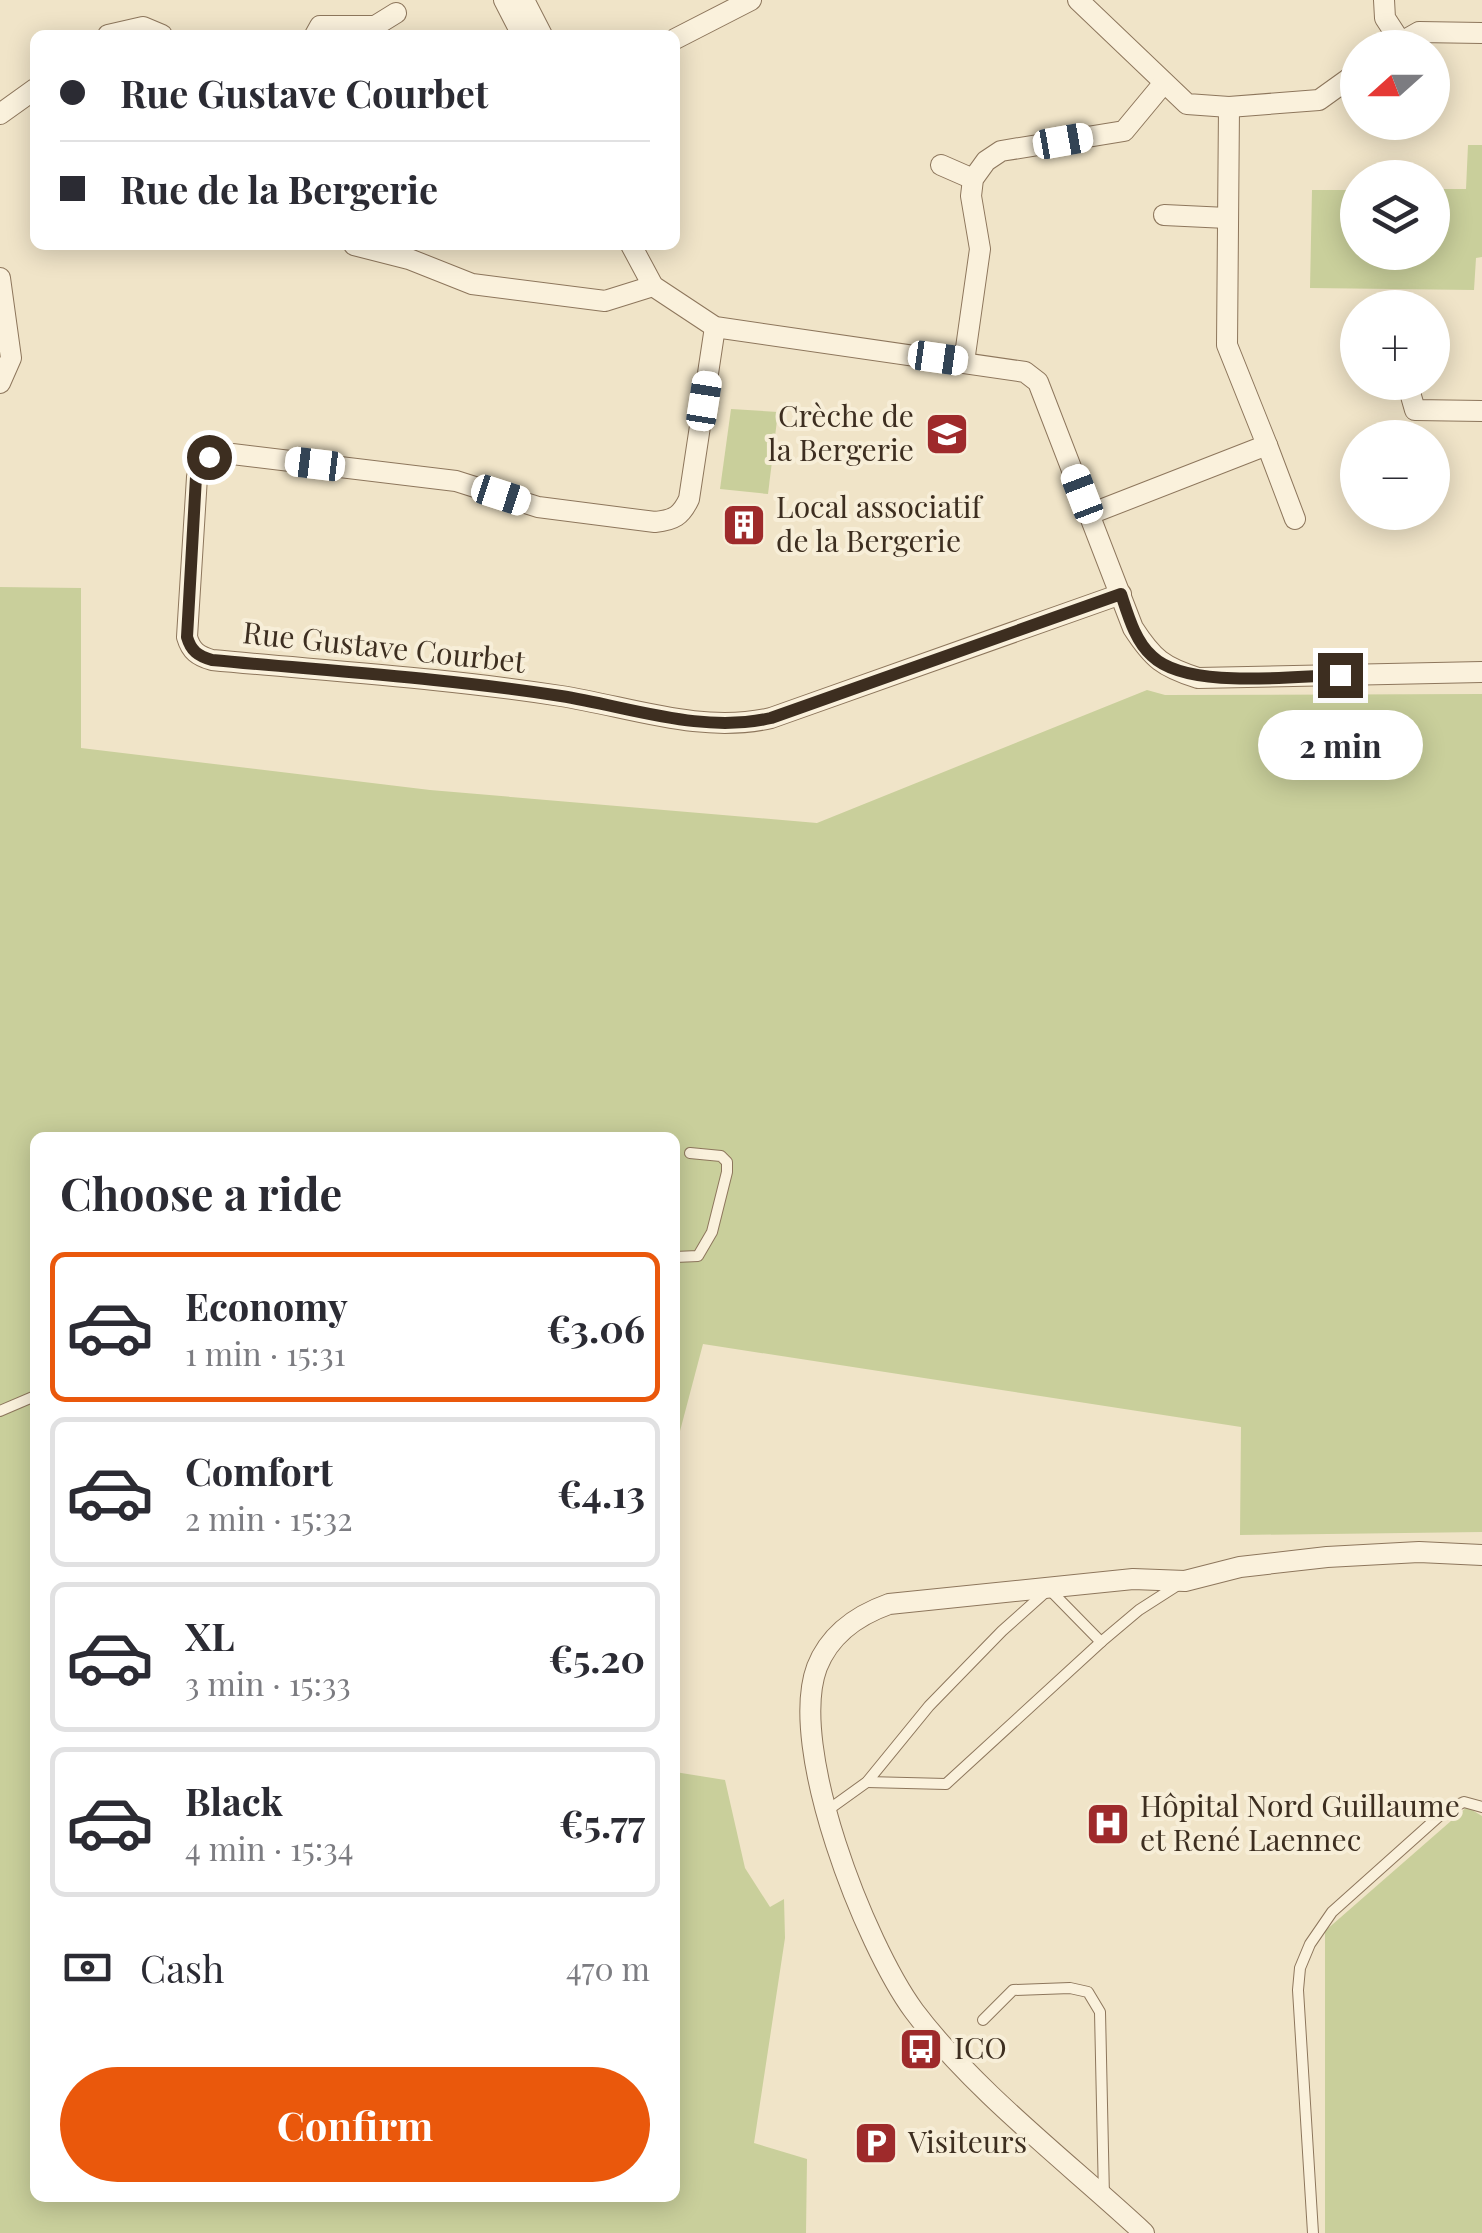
<!DOCTYPE html>
<html lang="en">
<head>
<meta charset="utf-8">
<style>
	:root { --surface:#fff; --page:#f2f2f3; --text:#2b2b33; --muted:#7c7c81; --line:#e1e1e2; --accent:#ea580c }
	body { margin:0; font-family:"Playfair Display",serif; background:var(--page); color:var(--text); height:100vh; display:flex; flex-direction:column; font-size:38px; white-space:nowrap }
	* { box-sizing:border-box; margin:0 }
	p { font-size:32px; color:var(--muted) }
	.icon { flex:none; width:55px; height:55px; fill:none; stroke:currentColor; stroke-width:2; stroke-linecap:round; stroke-linejoin:round }
	.map { position:relative; flex:1; overflow:hidden }
	.panel { position:absolute; left:30px; top:1132px; width:650px; height:1070px; display:flex; flex-direction:column; background:var(--surface); border-radius:15px; box-shadow:0 5px 25px #0003 }
	.panel>* { flex:none }
	.guide { position:absolute; left:30px; top:30px; width:650px; height:220px; border-radius:15px; box-shadow:0 5px 25px #0003; display:grid; align-content:center; height:220px; padding:0 30px; background:var(--surface) }
	.needle { width:65px; rotate:249deg }
	.tools { position:absolute; left:1340px; top:30px; display:grid; gap:20px }
	.tools a { display:grid; place-items:center; width:110px; height:110px; border-radius:50%; background:var(--surface); box-shadow:0 5px 25px #0003; font-size:50px }
	.end { position:absolute; width:45px; height:45px; margin:-22px; border:12px solid #3d2e20; background:#fff; box-shadow:0 0 0 5px #fff }
	.from { border-radius:50% }
	.bubble { position:absolute; height:70px; border-radius:35px; background:var(--surface); box-shadow:0 5px 25px #0003; font-size:32px; font-weight:700; line-height:70px; text-align:center }
	.car { position:absolute; width:30px; height:60px; margin:-30px -15px; border-radius:12px; box-shadow:0 0 8px 2px #0007; background:linear-gradient(#fff 24%,#345 0 40%,#fff 0 76%,#345 0 86%,#fff 0) }
	.guide b { display:flex; align-items:center; gap:35px; height:95px; font-size:38px }
	.guide b+b { border-top:2px solid var(--line) }
	.guide i { width:25px; height:25px; background:var(--text) }
	ul { padding:0; list-style:none }
	li { display:flex; align-items:center; gap:30px; height:150px; margin:0 20px 15px; padding:0 10px; border:5px solid var(--line); border-radius:15px }
	li div { flex:1 }
	li b { display:block; font-size:38px }
	li em { font-style:normal; font-weight:700 }
	li.current { border-color:var(--accent) }
	li>.icon { width:90px; height:90px; stroke-width:1.5 }
	h2 { padding:0 30px; font-size:45px; line-height:120px }
	.pay { display:flex; align-items:center; gap:25px; height:110px; padding:0 30px; font-size:38px }
	.pay p { margin-inline-start:auto }
	.button { display:flex; gap:20px; margin-top:auto; padding:20px 30px }
	.button a { flex:1; height:115px; border-radius:60px; background:var(--accent); color:#fff; font-size:40px; font-weight:700; line-height:115px; text-align:center }
	.map>svg:first-child { display:block }
</style>
</head>
<body>
<div class="map">
<svg width="1482" height="2233" viewBox="0 0 1482 2233">
	<rect width="100%" height="100%" fill="#f0e4c8"/>
	<!-- green -->
	<g fill="#c9cf9b">
		<polygon points="1468,145 1482,145 1482,257 1476,258 1474,290 1310,288 1312,190 1357,190 1358,252 1432,252 1433,189 1466,189"/>
		<polygon points="731,409 778,412 768,494 720,489"/>
		<polygon points="0,587 81,588 81,748 430,790 817,823 1147,690 1165,695 1482,694 1482,1532 1240,1535 1241,1427 703,1344 675,1450 675,1138 35,1138 35,2198 675,2198 675,1772 725,1780 745,1868 770,1907 784,1899 785,1938 754,2143 807,2159 806,2233 0,2233"/>
		<polygon points="1467,1807 1482,1816 1482,2233 1325,2233 1325,1931"/>
	</g>
	<g fill="none" stroke-linecap="round" stroke-linejoin="round">
		<!-- service casing -->
		<g stroke="#8d765c" stroke-width="12">
			<g id="service">
				<polyline points="675,1257 698,1256 712,1232 727,1172 727,1162 721,1156 690,1153"/>
				<polyline points="0,1411 35,1396"/>
				<polyline points="867,1782 946,1784 1101,1642"/>
				<polyline points="828,1810 867,1782 929,1706 1002,1631 1049,1589 1101,1642 1139,1610 1178,1585"/>
				<polyline points="983,2020 1013,1990 1070,1988 1088,1992 1100,2012 1104,2197"/>
				<polyline points="1313,2233 1298,1990 1300,1968 1310,1944 1332,1912 1446,1810 1464,1802 1482,1807"/>
			</g>
		</g>
		<!-- minor casing -->
		<g stroke="#8d765c" stroke-width="22">
			<g id="minor">
				<polyline points="504,0 522,35"/>
				<polyline points="524,0 542,35"/>
				<polyline points="1078,0 1187,104 1229,107 1319,100 1358,72"/>
				<polyline points="1384,0 1385,18 1400,41"/>
				<polyline points="108,35 143,27 162,35"/>
				<polyline points="315,35 320,26 375,26 396,13"/>
				<polyline points="675,39 751,0"/>
				<polyline points="1391,48 1419,32 1482,33"/>
				<polyline points="0,114 35,89"/>
				<polyline points="941,165 973,179"/>
				<polyline points="1164,215 1227,218"/>
				<polyline points="354,245 409,259 472,284 605,301 653,286"/>
				<path d="M 631,245 L 653,286 L 715,327 L 1025,372 L 1038,382 L 1133,628 C 1153,659 1163,667 1198,678 L 1482,672"/>
				<polyline points="0,278 11,358 0,383"/>
				<path d="M 715,327 L 689,499 C 681,516 674,520 655,522 L 538,507 L 456,481 L 224,453 C 208,457 202,461 197,477 L 187,637 C 191,651 198,656 212,660 C 328,671 446,678 561,696 C 630,707 701,734 771,718 L 1121,594"/>
				<polyline points="964,362 980,249 971,196 973,179 986,161 1001,151 1124,131 1163,84"/>
				<polyline points="1407,382 1415,410 1482,411"/>
				<polyline points="1267,445 1295,519"/>
				<polyline points="1090,514 1267,445 1227,345 1229,107"/>
				<path d="M 1144,2233 C 1070,2164 975,2092 914,2011 C 865,1944 787,1747 817,1667 C 830,1634 858,1615 889,1604 L 1133,1579 L 1185,1581 L 1240,1567 L 1327,1557 L 1419,1552 L 1482,1555"/>
			</g>
		</g>
		<!-- service -->
		<use href="#service" stroke="#faf1dc" stroke-width="10"/>
		<!-- minor -->
		<use href="#minor" stroke="#faf1dc" stroke-width="20"/>
	</g>
	<g fill="none" stroke-linecap="round" stroke-linejoin="round">
		<!-- route -->
		<path stroke="#3d2e20" stroke-width="12" d="M 209,457 L 201,465 L 196,477 L 187,637 C 191,651 198,656 212,660 C 328,671 446,678 561,696 C 630,707 702,734 771,718 L 1121,594 C 1128,615 1135,641 1152,656 C 1187,690 1291,676 1340,675"/>
	</g>
	<!-- icons -->
	<defs>
		<g id="school-square" transform="scale(2.25)"><rect x="-9" y="-9" width="18" height="18" rx="4" fill="#9e2a2b" stroke="#f7eed8"/><path d="M0-5L7-2L0 1L-7-2ZM-4 1L0 2.5L4 1V4Q0 6-4 4Z" fill="#fff"/></g>
		<g id="building-square" transform="scale(2.25)"><rect x="-9" y="-9" width="18" height="18" rx="4" fill="#9e2a2b" stroke="#f7eed8"/><path d="M-4-6H4V6H1V3H-1V6H-4ZM-2.5-4.3h1.7v1.8h-1.7ZM.8-4.3h1.7v1.8H.8ZM-2.5-1h1.7V.8h-1.7ZM.8-1h1.7V.8H.8Z" fill="#fff"/></g>
		<g id="hospital-square" transform="scale(2.25)"><rect x="-9" y="-9" width="18" height="18" rx="4" fill="#9e2a2b" stroke="#f7eed8"/><path d="M-5-5h3v3.5h4V-5h3V5h-3V1.5h-4V5h-3Z" fill="#fff"/></g>
		<g id="bus-square" transform="scale(2.25)"><rect x="-9" y="-9" width="18" height="18" rx="4" fill="#9e2a2b" stroke="#f7eed8"/><path d="M-5-6H5V4H4V6H2V4H-2V6H-4V4H-5ZM-3.5-4V0h7V-4ZM-3.5 1.2v1.5H-2V1.2ZM2 1.2v1.5H3.5V1.2Z" fill="#fff"/></g>
		<g id="parking-square" transform="scale(2.25)"><rect x="-9" y="-9" width="18" height="18" rx="4" fill="#9e2a2b" stroke="#f7eed8"/><path d="M-3.5-5.5H1a3.5 3.5 0 0 1 0 7H-1V5.5H-3.5ZM-1-3.4V-.6H.8a1.4 1.4 0 0 0 0-2.8Z" fill="#fff"/></g>
	</defs>
	<g fill-rule="evenodd">
		<use href="#school-square" x="947" y="434"/>
		<use href="#building-square" x="744" y="525"/>
		<use href="#hospital-square" x="1108" y="1824"/>
		<use href="#bus-square" x="921" y="2049"/>
		<use href="#parking-square" x="876" y="2143"/>
	</g>
	<g text-anchor="middle" stroke-width="8" stroke-linejoin="round" paint-order="stroke">
		<!-- poi labels -->
		<g font-size="30" fill="#3d2e20" stroke="#f7eed8" text-anchor="start">
			<text x="914" y="427" text-anchor="end">Crèche de<tspan x="914" dy="34">la Bergerie</tspan></text>
			<text x="776" y="518">Local associatif<tspan x="776" dy="34">de la Bergerie</tspan></text>
			<text x="1140" y="1817">Hôpital Nord Guillaume<tspan x="1140" dy="34">et René Laennec</tspan></text>
			<text x="954" y="2059">ICO</text>
			<text x="908" y="2153">Visiteurs</text>
		</g>
		<!-- street labels -->
		<g font-size="30" fill="#3d2e20" stroke="#f7eed8">
			<text transform="translate(384 648) rotate(6)" y="10">Rue Gustave Courbet</text>
		</g>
	</g>
</svg>
<div class="tools">
<a><svg class="needle" viewBox="-14 -14 28 28"><path d="M0-13l5 13h-10z" fill="#e53935"/><path d="M0 13l5-13h-10z" fill="#7c7c81"/></svg></a>
<a><svg class="icon" aria-label="layers" viewBox="0 0 24 24"><path d="M12 4l9 5-9 5-9-5zM3 14l9 5 9-5"/></svg></a>
<a>+</a>
<a>−</a>
</div>
<i class="end from" style="left:209px;top:457px"></i>
<i class="end" style="left:1340px;top:675px"></i>
<div class="bubble" style="left:1258px;top:710px;width:165px">2 min</div>
<i class="car" style="left:1063px;top:141px;rotate:80deg"></i>
<i class="car" style="left:938px;top:358px;rotate:98deg"></i>
<i class="car" style="left:704px;top:401px;rotate:9deg"></i>
<i class="car" style="left:315px;top:464px;rotate:277deg"></i>
<i class="car" style="left:1082px;top:494px;rotate:339deg"></i>
<i class="car" style="left:501px;top:495px;rotate:108deg"></i>
<div class="guide">
<b><i class="from"></i>Rue Gustave Courbet</b>
<b><i></i>Rue de la Bergerie</b>
</div>
<section class="panel">
<h2>Choose a ride</h2>
<ul>
<li class="current"><svg class="icon" aria-label="car" viewBox="0 0 24 24"><path d="M5 17H2v-5l4-1 3-4h7l3 4 3 1v5h-3M9 17h6M6 11h13"/><circle cx="7" cy="17" r="2"/><circle cx="17" cy="17" r="2"/></svg><div><b>Economy</b><p>1 min · 15:31</p></div><em>€3.06</em></li>
<li><svg class="icon" aria-label="car" viewBox="0 0 24 24"><path d="M5 17H2v-5l4-1 3-4h7l3 4 3 1v5h-3M9 17h6M6 11h13"/><circle cx="7" cy="17" r="2"/><circle cx="17" cy="17" r="2"/></svg><div><b>Comfort</b><p>2 min · 15:32</p></div><em>€4.13</em></li>
<li><svg class="icon" aria-label="car" viewBox="0 0 24 24"><path d="M5 17H2v-5l4-1 3-4h7l3 4 3 1v5h-3M9 17h6M6 11h13"/><circle cx="7" cy="17" r="2"/><circle cx="17" cy="17" r="2"/></svg><div><b>XL</b><p>3 min · 15:33</p></div><em>€5.20</em></li>
<li><svg class="icon" aria-label="car" viewBox="0 0 24 24"><path d="M5 17H2v-5l4-1 3-4h7l3 4 3 1v5h-3M9 17h6M6 11h13"/><circle cx="7" cy="17" r="2"/><circle cx="17" cy="17" r="2"/></svg><div><b>Black</b><p>4 min · 15:34</p></div><em>€5.77</em></li>
</ul>
<div class="pay"><svg class="icon" aria-label="cash" viewBox="0 0 24 24"><path d="M3 7h18v10H3z"/><circle cx="12" cy="12" r="2"/></svg>Cash<p>470 m</p></div>
<div class="button"><a>Confirm</a></div>
</section>
</div>
</body>
</html>
